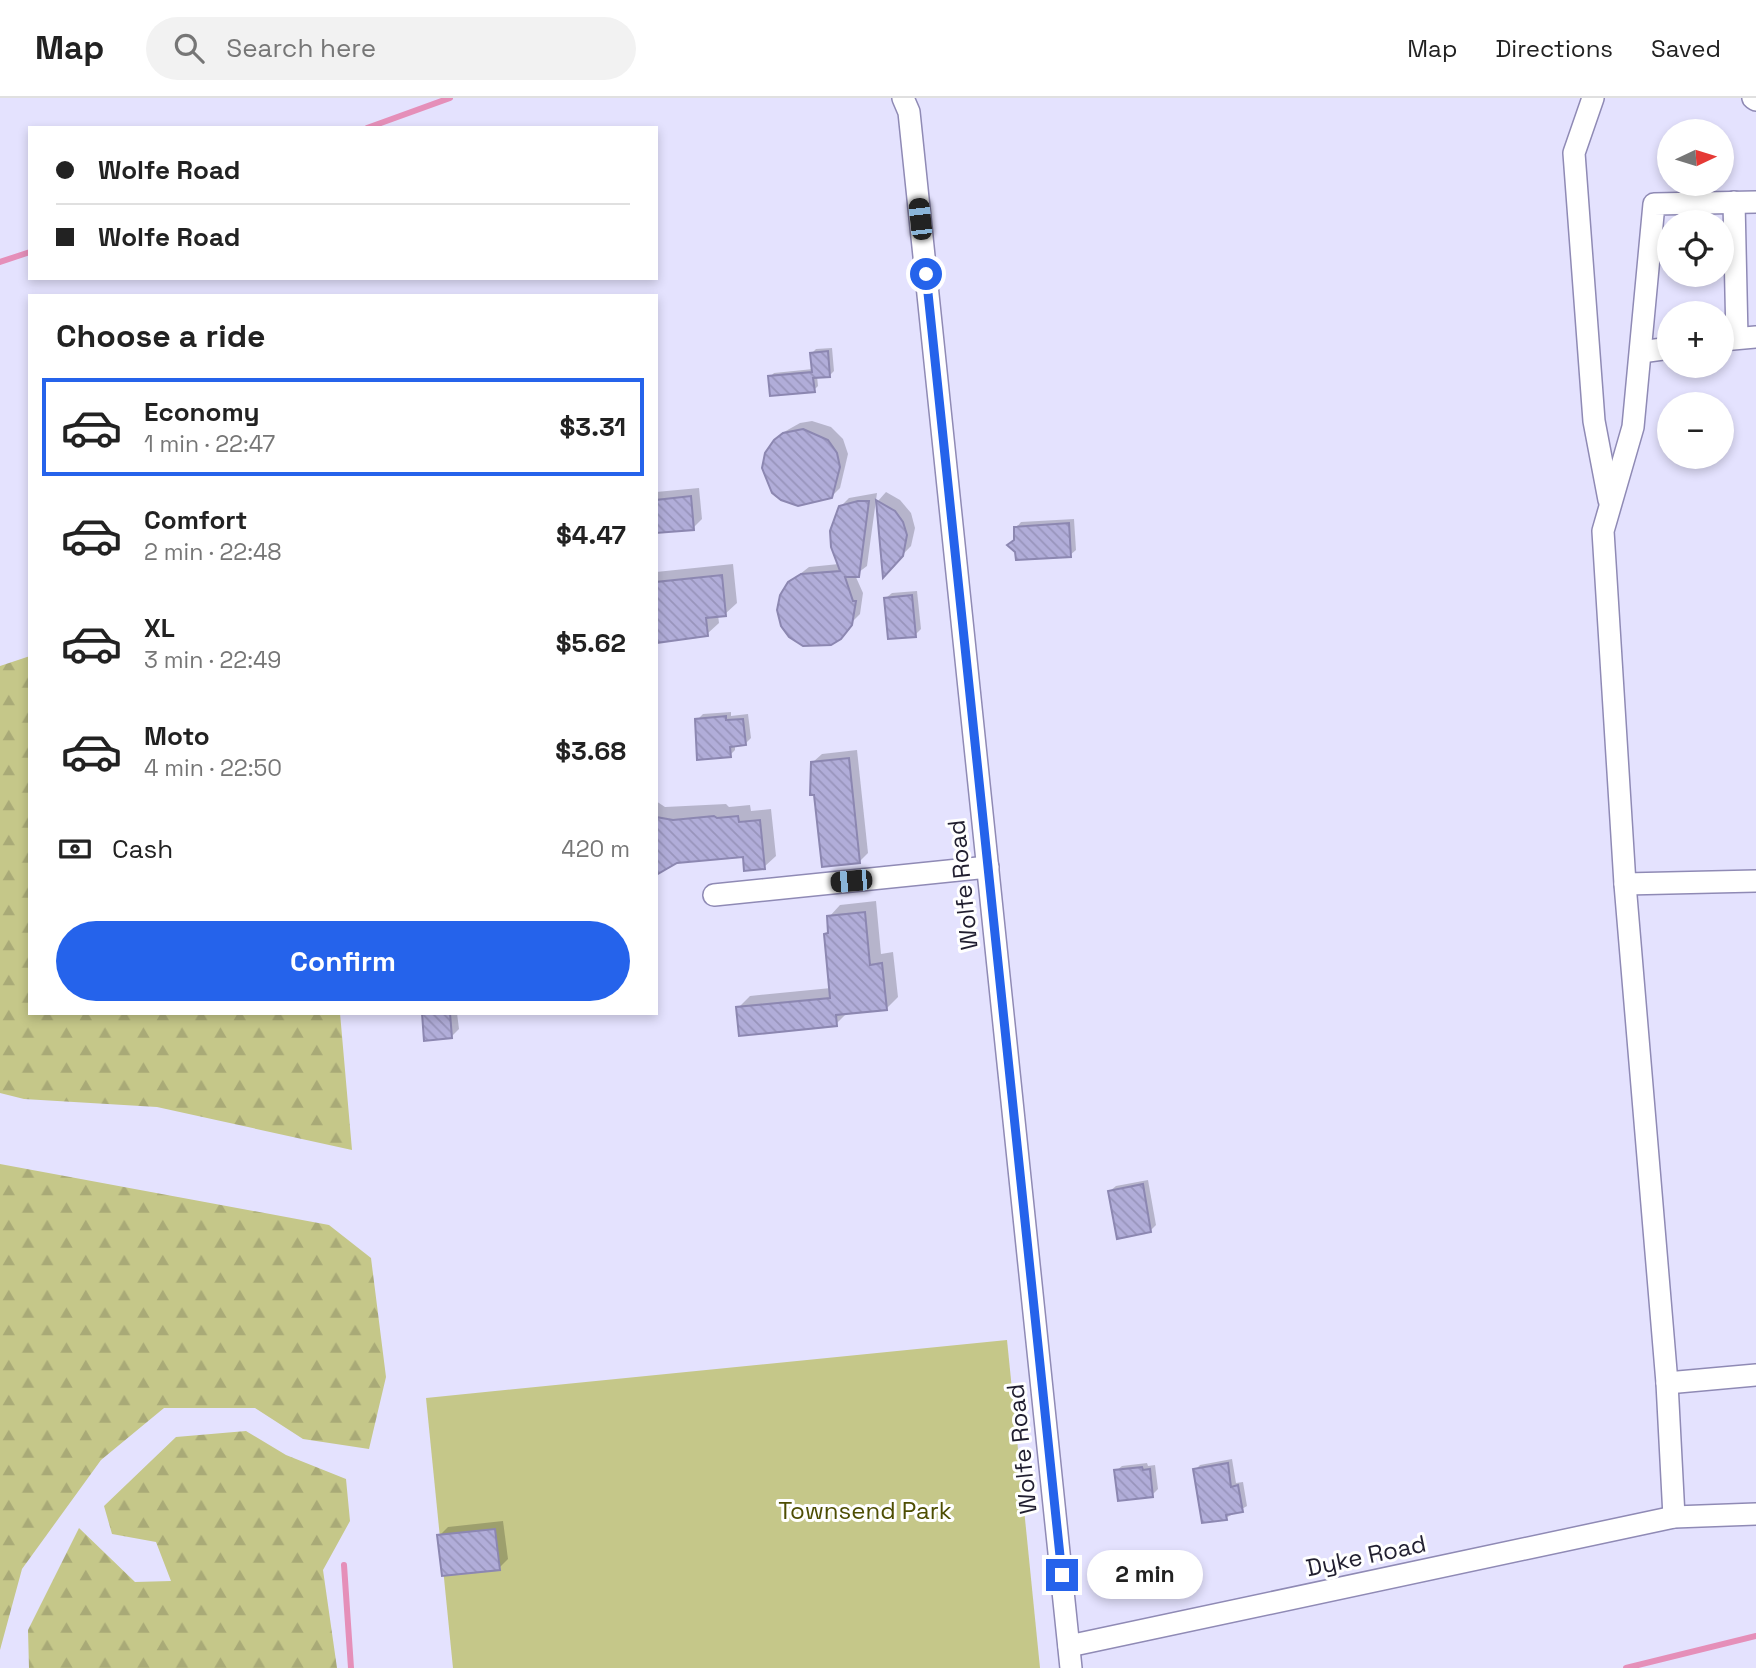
<!DOCTYPE html>
<html lang="en">
<head>
<meta charset="utf-8">
<style>
	:root { --surface:#fff; --page:#f2f2f2; --text:#222; --muted:#767676; --line:#e0e0e0; --accent:#2563eb }
	body { margin:0; font-family:"Space Grotesk",sans-serif; background:var(--page); color:var(--text); height:100vh; display:flex; flex-direction:column; font-size:26px; white-space:nowrap }
	* { box-sizing:border-box; margin:0 }
	p { font-size:23px; color:var(--muted) }
	.icon { flex:none; width:38px; height:38px; fill:none; stroke:currentColor; stroke-width:2; stroke-linecap:round; stroke-linejoin:round }
	.map { position:relative; flex:1; overflow:hidden }
	.details { position:absolute; left:28px; top:196px; width:630px; height:721px; display:flex; flex-direction:column; background:var(--surface); border-radius:0px; box-shadow:0 4px 10px #0003 }
	.details>* { flex:none }
	.guide { position:absolute; left:28px; top:28px; width:630px; height:154px; border-radius:0px; box-shadow:0 4px 10px #0003; display:grid; align-content:center; height:154px; padding:0 28px; background:var(--surface) }
	.needle { width:46px; rotate:86deg }
	.fabs { position:absolute; left:1657px; top:21px; display:grid; gap:14px }
	.fabs a { display:grid; place-items:center; width:77px; height:77px; border-radius:50%; background:var(--surface); box-shadow:0 4px 10px #0003; font-size:35px }
	.end { position:absolute; width:32px; height:32px; margin:-16px; border:9px solid #2563eb; background:#fff; box-shadow:0 0 0 4px #fff }
	.from { border-radius:50% }
	.bubble { position:absolute; height:49px; border-radius:24px; background:var(--surface); box-shadow:0 4px 10px #0003; font-size:23px; font-weight:700; line-height:49px; text-align:center }
	.car { position:absolute; width:21px; height:42px; margin:-21px -10px; border-radius:9px; box-shadow:0 0 5px 2px #0007; background:linear-gradient(#222 24%,#8ab4d8 0 40%,#222 0 76%,#8ab4d8 0 86%,#222 0) }
	.guide b { display:flex; align-items:center; gap:24px; height:66px; font-size:26px }
	.guide b+b { border-top:2px solid var(--line) }
	.guide i { width:18px; height:18px; background:var(--text) }
	ul { padding:0; list-style:none }
	li { display:flex; align-items:center; gap:21px; height:98px; margin:0 14px 10px; padding:0 14px; border:4px solid transparent; border-radius:0px }
	li div { flex:1 }
	li b { display:block; font-size:26px }
	li em { font-style:normal; font-weight:700 }
	li.on { border-color:var(--accent) }
	li>.icon { width:63px; height:63px; stroke-width:1.5 }
	h2 { padding:0 28px; font-size:32px; line-height:84px }
	.pay { display:flex; align-items:center; gap:18px; height:77px; padding:0 28px; font-size:26px }
	.pay p { margin-inline-start:auto }
	.cta { display:flex; gap:14px; margin-top:auto; padding:14px 28px }
	.cta a { flex:1; height:80px; border-radius:42px; background:var(--accent); color:#fff; font-size:28px; font-weight:700; line-height:80px; text-align:center }
	header { display:flex; align-items:center; gap:42px; box-sizing:border-box; height:98px; padding:0 35px; background:var(--surface); border-bottom:2px solid var(--line) }
	header strong { font-size:33px }
	nav { display:flex; gap:38px; margin-inline-start:auto; font-size:24px }
	.search { width:490px; height:63px; background:var(--page); display:flex; align-items:center; gap:18px; box-sizing:border-box; padding:0 24px; border-radius:38px; color:var(--muted); font-size:26px }
	.map>svg:first-child { display:block }
</style>
</head>
<body>
<header>
<strong>Map</strong>
<div class="search"><svg class="icon" aria-label="search" viewBox="0 0 24 24"><circle cx="10" cy="10" r="6"/><path d="M15 15l6 6"/></svg>Search here</div>
<nav><a>Map</a><a>Directions</a><a>Saved</a></nav>
</header>
<div class="map">
<svg width="1756" height="1570" viewBox="0 0 1756 1570">
	<defs>
		<pattern id="forest-firs" width="22" height="20" patternUnits="userSpaceOnUse" patternTransform="scale(1.75)"><rect width="22" height="20" fill="#c5c789"/><path d="M5 1l3.5 6h-7zM16 11l3.5 6h-7z" fill="#a9aa77"/></pattern>
		<pattern id="building-back-hatch" width="6" height="6" patternUnits="userSpaceOnUse" patternTransform="scale(1.75)"><rect width="6" height="6" fill="#b1add9"/><path d="M-1 5l2 2M0 0l6 6M5-1l2 2" fill="none" stroke="#9894bb"/></pattern>
	</defs>
	<rect width="100%" height="100%" fill="#e4e2fe"/>
	<!-- forest -->
	<g fill="url(#forest-firs)">
		<polygon points="30,558 30,915 340,915 352,1052 157,1009 24,1001 0,995 0,568"/>
		<polygon points="0,1066 329,1127 371,1160 386,1279 369,1351 303,1341 255,1310 164,1310 101,1362 22,1471 0,1552"/>
		<polygon points="246,1333 286,1357 346,1381 350,1423 323,1472 337,1570 29,1570 28,1532 79,1430 135,1484 171,1483 156,1444 112,1436 104,1408 176,1339"/>
	</g>
	<!-- green -->
	<polygon fill="#c5c789" points="1007,1242 1040,1570 453,1570 426,1300"/>
	<!-- shadow -->
	<g fill="#0003">
		<polygon points="832,250 834,273 830,277 817,278 818,288 814,292 770,279 774,275 813,271 812,255 816,251"/>
		<polygon points="812,323 831,329 843,341 848,356 840,390 831,399 782,401 766,381 766,359 784,334 800,325"/>
		<polygon points="699,390 702,421 693,430 656,433 656,394"/>
		<polygon points="886,394 900,402 911,415 915,430 911,448 884,476 878,403"/>
		<polygon points="877,395 867,468 855,477 863,495 860,516 832,544 795,480 809,469 839,466 840,409 849,400"/>
		<polygon points="1074,421 1076,452 1070,457 1016,441 1016,430 1021,424"/>
		<polygon points="733,466 737,505 725,516 718,517 719,525 707,536 656,543 656,474"/>
		<polygon points="917,493 921,531 915,537 886,500 892,495"/>
		<polygon points="731,614 731,618 748,616 751,640 745,646 735,646 735,652 730,657 697,622 703,616"/>
		<polygon points="857,652 868,755 859,764 813,664 822,656"/>
		<polygon points="656,703 665,709 726,706 729,709 750,707 751,713 771,711 776,758 764,769 745,757 676,763 656,770"/>
		<polygon points="876,803 881,856 893,854 898,899 886,911 848,914 836,926 738,910 750,898 831,890 826,837 830,833 829,819 840,807"/>
		<polygon points="424,915 457,915 459,931 451,939"/>
		<polygon points="1148,1082 1156,1127 1150,1133 1110,1093 1116,1088"/>
		<polygon points="1232,1361 1236,1385 1243,1384 1247,1408 1226,1420 1195,1372 1200,1367"/>
		<polygon points="1147,1365 1148,1368 1155,1367 1158,1391 1152,1397 1116,1373 1122,1368"/>
		<polygon points="503,1423 508,1461 499,1470 439,1438 448,1429"/>
	</g>
	<g fill="none" stroke-linecap="round" stroke-linejoin="round">
		<!-- stream -->
		<g stroke="#e58fb9" stroke-width="6">
			<polyline points="367,30 450,0"/>
			<polyline points="0,164 30,154"/>
			<polyline points="344,1467 351,1570"/>
			<polyline points="1626,1570 1756,1538"/>
		</g>
	</g>
	<!-- building -->
	<g fill="url(#building-back-hatch)" stroke="#8c87b1" stroke-width="2">
		<polygon points="828,253 830,279 813,280 815,294 770,298 768,278 812,274 810,255"/>
		<polygon points="803,331 828,342 837,355 840,369 832,400 798,408 781,402 772,395 762,370 765,355 774,342 783,335"/>
		<polygon points="691,398 694,432 656,435 656,402"/>
		<polygon points="876,402 895,413 903,424 907,437 903,458 883,480"/>
		<polygon points="858,403 869,403 859,479 845,479 853,503 856,503 852,527 841,541 831,547 803,548 789,539 781,528 777,512 780,497 788,484 801,476 840,473 831,449 830,433 839,408"/>
		<polygon points="1069,425 1071,459 1016,462 1015,454 1007,447 1014,442 1014,429"/>
		<polygon points="722,477 726,518 706,520 708,538 656,545 656,484"/>
		<polygon points="912,497 916,539 888,541 884,500"/>
		<polygon points="726,618 726,622 743,621 746,647 730,649 731,659 697,662 695,621"/>
		<polygon points="849,660 860,765 822,769 814,697 810,697 811,664"/>
		<polygon points="714,718 717,720 738,718 739,724 760,722 765,771 744,773 743,759 677,765 656,777 656,719 673,722"/>
		<polygon points="865,814 870,867 882,865 887,912 836,917 837,928 739,938 736,909 830,900 824,836 828,835 827,818"/>
		<polygon points="422,915 450,915 452,940 424,943"/>
		<polygon points="1143,1086 1151,1134 1117,1141 1108,1093"/>
		<polygon points="1228,1365 1231,1389 1238,1387 1243,1414 1226,1417 1227,1422 1202,1425 1193,1371"/>
		<polygon points="1142,1369 1143,1372 1150,1371 1153,1399 1118,1403 1114,1372"/>
		<polygon points="495,1431 500,1472 442,1478 437,1437"/>
	</g>
	<g fill="none" stroke-linecap="round" stroke-linejoin="round">
		<!-- minor casing -->
		<g stroke="#8f8ab5" stroke-width="24">
			<g id="minor">
				<polyline points="903,0 909,14 1071,1570"/>
				<polyline points="1593,0 1574,55 1594,323 1609,402"/>
				<polyline points="1753,0 1756,2"/>
				<polyline points="1734,104 1737,240"/>
				<polyline points="1722,242 1756,239"/>
				<polyline points="1641,254 1670,250"/>
				<polyline points="1625,786 1756,783"/>
				<polyline points="714,797 988,769"/>
				<polyline points="1667,1285 1756,1277"/>
				<polyline points="1674,1419 1667,1285 1625,786 1603,433 1633,329 1654,106 1756,104"/>
				<polyline points="1069,1548 1674,1419 1756,1416"/>
			</g>
		</g>
		<!-- minor -->
		<use href="#minor" stroke="#fff" stroke-width="21"/>
	</g>
	<g fill="none" stroke-linecap="round" stroke-linejoin="round">
		<!-- route -->
		<polyline stroke="#2563eb" stroke-width="9" points="926,176 1062,1477"/>
	</g>
	<g text-anchor="middle" stroke-width="6" stroke-linejoin="round" paint-order="stroke">
		<!-- street labels -->
		<g font-size="24" fill="#211f30" stroke="#fff">
			<text transform="translate(963 787) rotate(-96)" y="8">Wolfe Road</text>
			<text transform="translate(1022 1351) rotate(-96)" y="8">Wolfe Road</text>
			<text transform="translate(1366 1458) rotate(-12)" y="8">Dyke Road</text>
		</g>
		<!-- park labels -->
		<g font-size="24" fill="#4e4e03" stroke="#fff">
			<text x="865" y="1421">Townsend Park</text>
		</g>
	</g>
</svg>
<div class="fabs">
<a><svg class="needle" viewBox="-14 -14 28 28"><path d="M0-13l5 13h-10z" fill="#e53935"/><path d="M0 13l5-13h-10z" fill="#767676"/></svg></a>
<a><svg class="icon" aria-label="locate" viewBox="0 0 24 24"><circle cx="12" cy="12" r="6"/><path d="M12 2v4M12 18v4M2 12h4M18 12h4"/></svg></a>
<a>+</a>
<a>−</a>
</div>
<i class="end from" style="left:926px;top:176px"></i>
<i class="end" style="left:1062px;top:1477px"></i>
<div class="bubble" style="left:1087px;top:1452px;width:116px">2 min</div>
<i class="car" style="left:920px;top:121px;rotate:354deg"></i>
<i class="car" style="left:851px;top:783px;rotate:265deg"></i>
<div class="guide">
<b><i class="from"></i>Wolfe Road</b>
<b><i></i>Wolfe Road</b>
</div>
<section class="details">
<h2>Choose a ride</h2>
<ul>
<li class="on"><svg class="icon" aria-label="car" viewBox="0 0 24 24"><path d="M5 17H2v-5l4-1 3-4h7l3 4 3 1v5h-3M9 17h6M6 11h13"/><circle cx="7" cy="17" r="2"/><circle cx="17" cy="17" r="2"/></svg><div><b>Economy</b><p>1 min · 22:47</p></div><em>$3.31</em></li>
<li><svg class="icon" aria-label="car" viewBox="0 0 24 24"><path d="M5 17H2v-5l4-1 3-4h7l3 4 3 1v5h-3M9 17h6M6 11h13"/><circle cx="7" cy="17" r="2"/><circle cx="17" cy="17" r="2"/></svg><div><b>Comfort</b><p>2 min · 22:48</p></div><em>$4.47</em></li>
<li><svg class="icon" aria-label="car" viewBox="0 0 24 24"><path d="M5 17H2v-5l4-1 3-4h7l3 4 3 1v5h-3M9 17h6M6 11h13"/><circle cx="7" cy="17" r="2"/><circle cx="17" cy="17" r="2"/></svg><div><b>XL</b><p>3 min · 22:49</p></div><em>$5.62</em></li>
<li><svg class="icon" aria-label="car" viewBox="0 0 24 24"><path d="M5 17H2v-5l4-1 3-4h7l3 4 3 1v5h-3M9 17h6M6 11h13"/><circle cx="7" cy="17" r="2"/><circle cx="17" cy="17" r="2"/></svg><div><b>Moto</b><p>4 min · 22:50</p></div><em>$3.68</em></li>
</ul>
<div class="pay"><svg class="icon" aria-label="cash" viewBox="0 0 24 24"><path d="M3 7h18v10H3z"/><circle cx="12" cy="12" r="2"/></svg>Cash<p>420 m</p></div>
<div class="cta"><a>Confirm</a></div>
</section>
</div>
</body>
</html>
